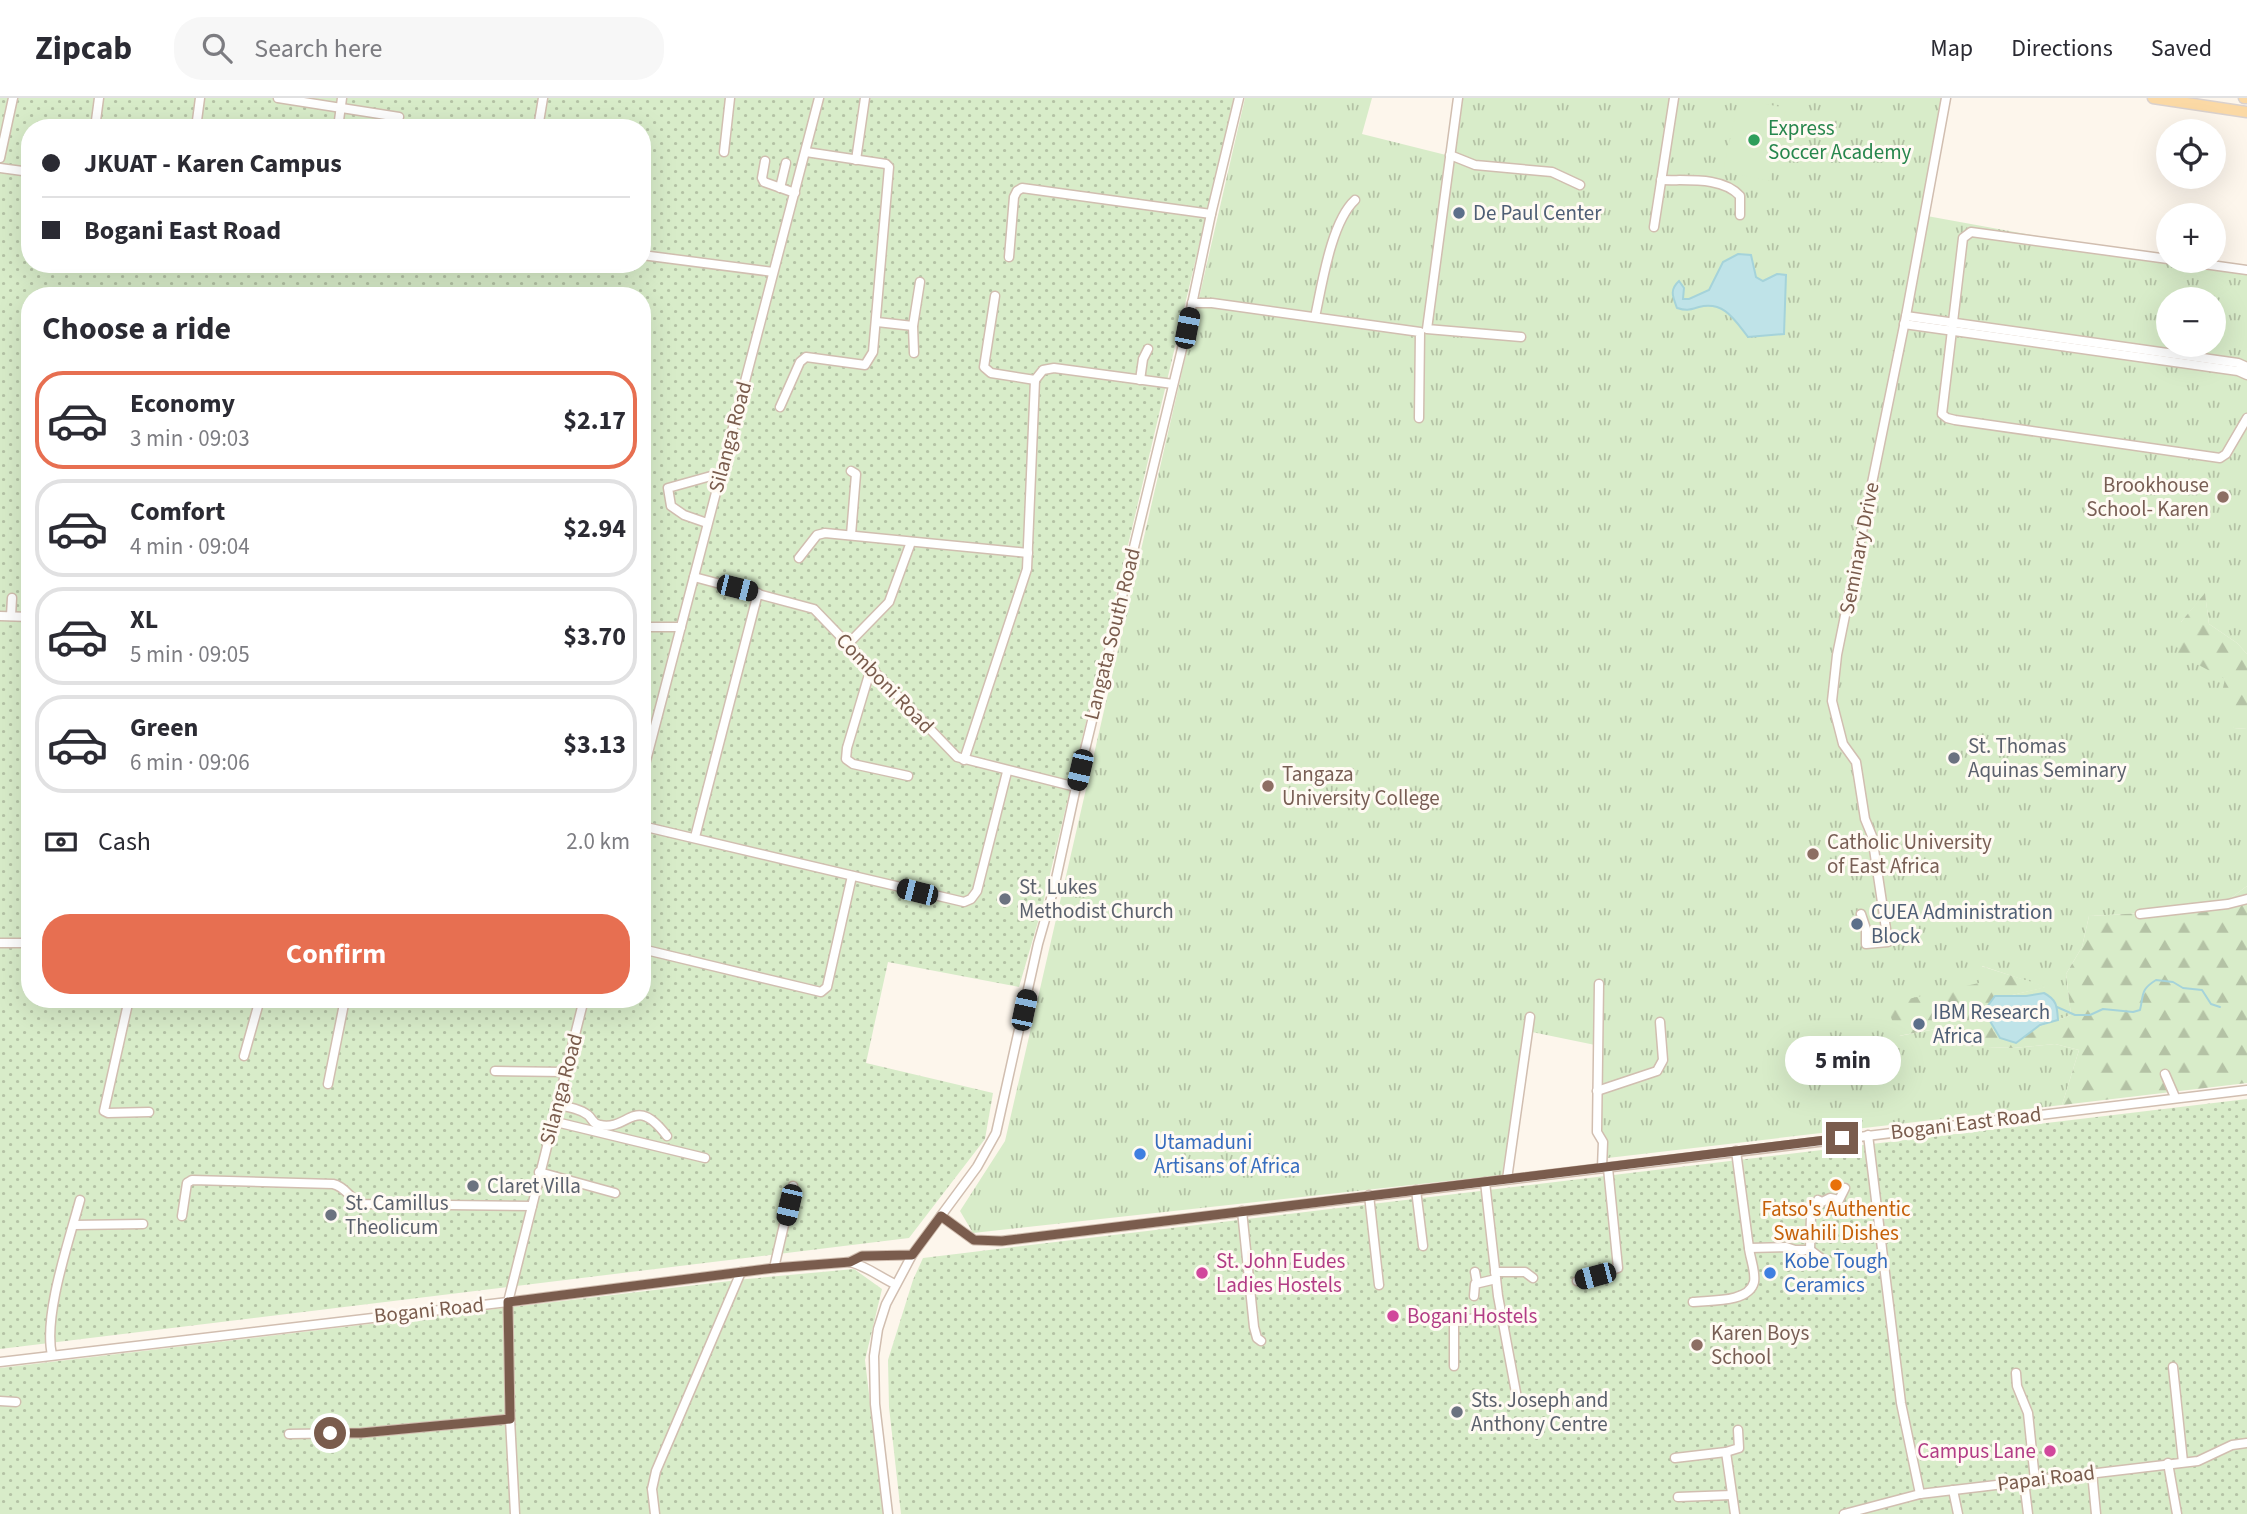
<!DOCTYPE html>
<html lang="en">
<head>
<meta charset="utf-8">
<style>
	:root { --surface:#fff; --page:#f7f7f7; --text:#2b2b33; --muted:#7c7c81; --line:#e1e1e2; --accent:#e76f51 }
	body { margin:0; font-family:"Source Sans 3",sans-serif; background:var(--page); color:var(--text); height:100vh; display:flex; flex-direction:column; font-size:26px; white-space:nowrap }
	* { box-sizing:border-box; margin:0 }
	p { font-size:23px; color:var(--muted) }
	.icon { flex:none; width:38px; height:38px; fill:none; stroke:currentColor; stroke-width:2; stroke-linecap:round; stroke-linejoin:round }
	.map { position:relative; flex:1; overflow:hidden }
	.sheet { position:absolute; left:21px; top:189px; width:630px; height:721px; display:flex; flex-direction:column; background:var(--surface); border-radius:28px; box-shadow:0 7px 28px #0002 }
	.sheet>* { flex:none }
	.hud { position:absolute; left:21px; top:21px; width:630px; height:154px; border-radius:28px; box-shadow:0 7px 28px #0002; display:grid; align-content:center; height:154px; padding:0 21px; background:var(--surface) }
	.tools { position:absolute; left:2156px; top:21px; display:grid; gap:14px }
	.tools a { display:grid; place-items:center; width:70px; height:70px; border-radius:50%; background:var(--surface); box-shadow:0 7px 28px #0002; font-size:35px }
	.end { position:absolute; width:32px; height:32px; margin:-16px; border:9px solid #7a5c4d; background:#fff; box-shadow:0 0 0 4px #fff }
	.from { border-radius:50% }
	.bubble { position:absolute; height:49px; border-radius:24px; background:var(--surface); box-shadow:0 7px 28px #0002; font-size:23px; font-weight:700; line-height:49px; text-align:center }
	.car { position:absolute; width:21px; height:42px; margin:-21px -10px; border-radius:9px; box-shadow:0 0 5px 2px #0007; background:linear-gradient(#222 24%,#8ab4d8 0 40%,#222 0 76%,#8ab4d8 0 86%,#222 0) }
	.hud b { display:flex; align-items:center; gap:24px; height:66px; font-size:26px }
	.hud b+b { border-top:2px solid var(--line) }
	.hud i { width:18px; height:18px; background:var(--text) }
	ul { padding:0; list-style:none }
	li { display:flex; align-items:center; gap:21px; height:98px; margin:0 14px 10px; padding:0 7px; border:4px solid var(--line); border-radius:28px }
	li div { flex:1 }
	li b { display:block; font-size:26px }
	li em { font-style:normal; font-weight:700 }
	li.on { border-color:var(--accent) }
	li>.icon { width:63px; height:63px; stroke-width:1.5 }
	h2 { padding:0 21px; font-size:32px; line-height:84px }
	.pay { display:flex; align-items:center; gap:18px; height:77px; padding:0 21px; font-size:26px }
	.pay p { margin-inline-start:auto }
	.button { display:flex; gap:14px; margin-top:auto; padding:14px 21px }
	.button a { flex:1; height:80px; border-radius:28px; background:var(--accent); color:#fff; font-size:28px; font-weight:700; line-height:80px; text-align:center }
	header { display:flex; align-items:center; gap:42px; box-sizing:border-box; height:98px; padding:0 35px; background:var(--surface); border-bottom:2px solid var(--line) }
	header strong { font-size:33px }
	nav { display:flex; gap:38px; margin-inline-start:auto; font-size:24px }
	.search { width:490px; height:63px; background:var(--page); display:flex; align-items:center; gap:18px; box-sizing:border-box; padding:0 24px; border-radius:28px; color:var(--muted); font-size:26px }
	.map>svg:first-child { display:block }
</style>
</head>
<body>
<header>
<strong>Zipcab</strong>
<div class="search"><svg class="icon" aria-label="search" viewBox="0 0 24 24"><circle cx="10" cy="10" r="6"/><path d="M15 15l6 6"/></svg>Search here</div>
<nav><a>Map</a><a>Directions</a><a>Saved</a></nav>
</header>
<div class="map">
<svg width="2247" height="1416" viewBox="0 0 2247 1416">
	<defs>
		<pattern id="grass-tufts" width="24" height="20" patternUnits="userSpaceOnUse" patternTransform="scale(1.75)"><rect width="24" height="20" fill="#d8ecc9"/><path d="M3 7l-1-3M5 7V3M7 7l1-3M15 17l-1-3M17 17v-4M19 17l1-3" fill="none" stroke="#b4c2a5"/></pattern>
		<pattern id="forest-firs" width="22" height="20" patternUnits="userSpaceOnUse" patternTransform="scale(1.75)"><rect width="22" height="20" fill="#d8ecc9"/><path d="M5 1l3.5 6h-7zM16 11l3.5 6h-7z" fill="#b4c2a5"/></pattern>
		<pattern id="garden-dots" width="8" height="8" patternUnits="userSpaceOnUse" patternTransform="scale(1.75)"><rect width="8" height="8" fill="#d8ecc9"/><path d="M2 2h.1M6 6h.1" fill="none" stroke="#b4c2a5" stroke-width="1.8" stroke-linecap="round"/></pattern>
	</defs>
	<rect width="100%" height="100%" fill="#fdf6ec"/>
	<!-- grass -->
	<path fill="url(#grass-tufts)" fill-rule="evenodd" d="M 1245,0 L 1372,0 L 1362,36 L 1450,58 L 1458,0 L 1942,0 L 1927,118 L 2247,176 L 2247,556 L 2237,545 L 2209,526 L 2205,496 L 2181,524 L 2225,581 L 2234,630 L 2247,631 L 2247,788 L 2216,811 L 2089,818 L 2082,849 L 2066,876 L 2071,917 L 2030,932 L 1994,934 L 1988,908 L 2008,898 L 2045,889 L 1982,868 L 1980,885 L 1899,938 L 1963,926 L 1962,948 L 2013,950 L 2055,946 L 2079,952 L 2062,1007 L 1599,1061 L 1600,948 L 1527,933 L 1502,1077 L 973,1135 L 960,1113 L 1005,1043 ZM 2168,201 L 2214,201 L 2214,247 L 2168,247 Z"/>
	<!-- forest -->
	<g fill="url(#forest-firs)">
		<polygon points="2205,495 2209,526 2237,545 2247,556 2247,631 2234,630 2219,607 2225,581 2178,556 2181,524"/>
		<polygon points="2247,788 2247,985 2062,1007 2079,952 2055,946 2013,950 1961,948 1962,926 1898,938 1886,906 1979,885 1981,868 2047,889 2008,898 1988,908 1994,934 2030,932 2071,917 2066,876 2082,849 2089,818 2216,811"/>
	</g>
	<!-- park -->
	<polygon fill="#d8ecc9" points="1739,1 1786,10 1770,83 1723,73"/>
	<!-- garden -->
	<g fill="url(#garden-dots)" fill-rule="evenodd">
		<path d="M 0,0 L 1234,0 L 1042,810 L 1019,889 L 888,864 L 866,965 L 993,995 L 985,1041 L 909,1140 L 0,1251 ZM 30,30 L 642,30 L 642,166 L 30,166 ZM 30,198 L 642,198 L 642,901 L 30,901 Z"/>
		<polygon points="2247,1001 2247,1416 901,1416 889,1309 888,1262 913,1182 923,1160"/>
		<polygon points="854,1171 882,1191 865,1262 883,1416 0,1416 0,1270 747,1181"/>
	</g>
	<!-- water -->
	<g fill="#bfe3e8" stroke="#a5d3da" stroke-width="2">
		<path d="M 1738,156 L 1751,157 L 1756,179 L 1763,183 L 1777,176 L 1786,177 L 1784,236 L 1748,239 C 1734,221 1724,203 1699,209 C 1689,212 1687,213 1677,210 C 1673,199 1669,192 1679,183 L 1684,190 L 1683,201 L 1689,201 L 1709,192 L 1723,164 Z"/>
		<path d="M 2044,895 C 2057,902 2057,908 2058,922 L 2040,927 L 2016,945 L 2000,940 L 1984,913 L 1995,898 L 2026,898 Z"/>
	</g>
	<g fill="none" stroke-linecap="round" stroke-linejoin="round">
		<!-- stream -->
		<path stroke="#a5d3da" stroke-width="2" d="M 2057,909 L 2075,917 L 2090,917 L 2103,911 L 2133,914 L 2140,912 C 2144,896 2140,892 2156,882 L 2173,884 L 2183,890 L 2202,892 L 2211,906 L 2220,909"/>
		<!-- minor casing -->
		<g stroke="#d1beb0" stroke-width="11">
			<g id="minor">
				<polyline points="278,0 399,19"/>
				<polyline points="1458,0 1427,231 1521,239"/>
				<polyline points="95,30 99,0"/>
				<polyline points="196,30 200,0"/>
				<polyline points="338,30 342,0"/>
				<polyline points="538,30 543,0"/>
				<polyline points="724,54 730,0"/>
				<polyline points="1450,57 1475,67 1552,74 1580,87"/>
				<polyline points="0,60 13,0"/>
				<polyline points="856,62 865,0"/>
				<polyline points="765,63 762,80 764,84 795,95"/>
				<polyline points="0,70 30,74"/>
				<path d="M 1661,82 C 1686,83 1722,78 1740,98 L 1740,117"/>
				<polyline points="780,90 786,65"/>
				<polyline points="1654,129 1674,0"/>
				<polyline points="642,157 773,174"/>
				<polyline points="1009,159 1014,99 1017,93 1022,90 1211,116"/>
				<polyline points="2168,161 1971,134 1963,140 1942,316 1947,320 1955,322 2220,360 2226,356 2247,320"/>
				<polyline points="2182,163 2247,172"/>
				<polyline points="995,198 984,269 991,275 1035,282"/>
				<polyline points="1192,205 1212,205 1420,234 1419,320"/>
				<polyline points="1906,218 2238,265 2247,269"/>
				<path d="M 1315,219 C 1322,187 1331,124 1355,102"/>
				<polyline points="877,224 913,228"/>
				<polyline points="1904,226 2238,273 2247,277"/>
				<polyline points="914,255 913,228 920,184"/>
				<polyline points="1140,282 1143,261 1148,251"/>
				<polyline points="780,309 800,264 806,259 865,267 873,254 889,69 886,66 806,54"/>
				<polyline points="707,425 684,417 671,408 668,390 711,378"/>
				<polyline points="851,437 856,376 851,373"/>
				<polyline points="799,460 817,437 825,435 1028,455"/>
				<polyline points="694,479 814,511 957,659 1076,689"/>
				<polyline points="0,518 30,519"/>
				<polyline points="11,518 12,500"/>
				<polyline points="642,529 681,529"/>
				<polyline points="848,546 889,504 911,444"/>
				<polyline points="871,570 847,650 846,661 853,666 908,678"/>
				<polyline points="964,662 1027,471 1035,282 1043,272 1054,270 1173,286"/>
				<polyline points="642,678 819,0"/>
				<polyline points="642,728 964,804 971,801 977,793 1007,674"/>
				<polyline points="695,739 758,495"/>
				<polyline points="1861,816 1866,831 1866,846 1888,844 1872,738 1865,721 1856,664 1843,646 1832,603 1837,557 1906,218 1946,0"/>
				<polyline points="2140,816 2228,806 2247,801"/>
				<polyline points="0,845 30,845"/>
				<polyline points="642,851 821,894 827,889 852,778"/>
				<polyline points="1599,886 1597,1034 1603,1044 1602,1070"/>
				<polyline points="129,901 104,1013 108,1015 149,1014"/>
				<polyline points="244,958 260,901"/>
				<polyline points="495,973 565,974"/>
				<polyline points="2165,976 2175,999"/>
				<polyline points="328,986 345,901"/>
				<polyline points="1597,993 1657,973 1663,962 1660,924"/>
				<path d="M 556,1007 C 567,1009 579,1010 588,1017 C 593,1021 592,1026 600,1027 C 630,1033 634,995 667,1038"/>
				<polyline points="552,1023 705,1060"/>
				<polyline points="1868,1037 1901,1305 1920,1396"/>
				<polyline points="1736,1053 1749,1150 1786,1149 1795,1152 1810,1152 1811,1117 1818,1102 1822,1104 1830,1100 1839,1102 1845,1090"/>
				<polyline points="539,1074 615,1095"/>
				<polyline points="1507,1081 1530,919"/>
				<polyline points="1485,1084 1498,1198 1517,1300"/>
				<polyline points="1416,1092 1423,1148"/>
				<polyline points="1369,1097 1379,1187"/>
				<polyline points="1242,1113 1254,1229 1257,1240 1261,1243"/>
				<path d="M 182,1118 L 187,1085 L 192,1082 L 333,1086 C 347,1089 350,1103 364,1106 L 532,1108"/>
				<polyline points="941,1118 974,1142 1001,1143 2247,992"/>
				<polyline points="74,1127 143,1126"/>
				<polyline points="1810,1152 1826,1164"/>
				<polyline points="850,1164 862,1158 912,1157"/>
				<polyline points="774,1170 793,1088"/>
				<polyline points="1475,1174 1477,1185"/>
				<polyline points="1495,1174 1525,1174 1533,1180"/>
				<polyline points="1577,1183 1618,1170 1608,1070"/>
				<polyline points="1474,1198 1475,1186 1496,1181"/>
				<path d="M 1693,1204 C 1709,1202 1749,1205 1754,1184 C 1756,1174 1750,1160 1749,1150"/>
				<path d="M 52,1257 C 43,1218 69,1143 80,1102"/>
				<path d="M 0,1264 L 508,1204 L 774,1170 L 850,1164 C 866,1168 880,1179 895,1186"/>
				<polyline points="1454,1268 1454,1224 1501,1215"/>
				<polyline points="2173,1269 2183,1364"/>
				<polyline points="2016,1275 2017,1288 2028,1315 2035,1382"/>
				<polyline points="0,1303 16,1304"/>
				<polyline points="289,1336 361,1335 510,1321"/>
				<polyline points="1726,1354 1739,1350 1738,1332"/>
				<polyline points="1675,1360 1726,1354 1735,1416"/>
				<polyline points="2168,1365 2177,1416"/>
				<polyline points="2092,1374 2096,1416"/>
				<polyline points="2024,1383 2028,1416"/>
				<polyline points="1953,1392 1958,1416"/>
				<polyline points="1678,1399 1732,1397"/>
				<polyline points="515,1416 510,1321 508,1204 584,901"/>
				<polyline points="655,1416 652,1391 656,1373 741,1174"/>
				<polyline points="888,1416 875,1306 874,1258 878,1231 886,1206 912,1157 977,1069 996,1035 1038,846 1054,790 1076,689 1187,230 1211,116 1239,0"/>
				<polyline points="1844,1416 1920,1396 2198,1363 2232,1347 2247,1345"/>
			</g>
		</g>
		<!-- major casing -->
		<g stroke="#dad1cd" stroke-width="13">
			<g id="major">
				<polyline points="2153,0 2247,14"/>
				<polyline points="2244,0 2247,0"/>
			</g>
		</g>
		<!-- minor -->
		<use href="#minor" stroke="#fff" stroke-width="8"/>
		<!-- major -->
		<use href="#major" stroke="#fbd9a5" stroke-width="10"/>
	</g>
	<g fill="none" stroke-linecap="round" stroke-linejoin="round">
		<!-- route -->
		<polyline stroke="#7a5c4d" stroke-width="9" points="330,1335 361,1335 510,1321 508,1204 774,1170 850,1164 862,1158 912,1157 941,1118 974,1142 1002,1143 1842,1040"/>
	</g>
	<!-- markers -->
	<circle fill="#2e9e5b" stroke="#fffaf3" stroke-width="2.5" cx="1754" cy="42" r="7"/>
	<g fill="#5c6f8a" stroke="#fffaf3" stroke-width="2.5">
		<circle cx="1459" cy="115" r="7"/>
		<circle cx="1857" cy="826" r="7"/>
		<circle cx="1919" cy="926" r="7"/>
	</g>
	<g fill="#8d6e63" stroke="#fffaf3" stroke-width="2.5">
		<circle cx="2223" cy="399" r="7"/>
		<circle cx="1268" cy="688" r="7"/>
		<circle cx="1813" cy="756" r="7"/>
		<circle cx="1697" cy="1247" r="7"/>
	</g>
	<g fill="#6b7280" stroke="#fffaf3" stroke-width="2.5">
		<circle cx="1954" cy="660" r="7"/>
		<circle cx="1005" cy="801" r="7"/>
		<circle cx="473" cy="1088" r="7"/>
		<circle cx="331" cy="1117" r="7"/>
		<circle cx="1457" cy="1314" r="7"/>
	</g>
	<g fill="#3f7fe0" stroke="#fffaf3" stroke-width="2.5">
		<circle cx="1140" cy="1056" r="7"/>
		<circle cx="1770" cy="1175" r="7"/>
	</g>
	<circle fill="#e8710a" stroke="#fffaf3" stroke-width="2.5" cx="1836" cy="1087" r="7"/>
	<g fill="#d1479c" stroke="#fffaf3" stroke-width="2.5">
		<circle cx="1202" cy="1175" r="7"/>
		<circle cx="1393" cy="1218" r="7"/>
		<circle cx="2050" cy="1353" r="7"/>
	</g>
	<g text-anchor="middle" stroke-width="6" stroke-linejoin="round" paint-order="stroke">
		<!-- leisure labels -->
		<g font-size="21" fill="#27864d" stroke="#fffaf3" text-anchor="start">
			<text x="1768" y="37">Express<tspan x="1768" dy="24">Soccer Academy</tspan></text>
		</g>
		<!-- service labels -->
		<g font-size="21" fill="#4e5e75" stroke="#fffaf3" text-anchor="start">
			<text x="1473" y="122">De Paul Center</text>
			<text x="1871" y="821">CUEA Administration<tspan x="1871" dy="24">Block</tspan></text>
			<text x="1933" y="921">IBM Research<tspan x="1933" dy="24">Africa</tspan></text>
		</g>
		<!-- street labels -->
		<g font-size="21" fill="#7a5c4d" stroke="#fffaf3">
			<text transform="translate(730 339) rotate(-75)" y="7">Silanga Road</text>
			<text transform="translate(1859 450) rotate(-79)" y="7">Seminary Drive</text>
			<text transform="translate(1112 536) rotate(-76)" y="7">Langata South Road</text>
			<text transform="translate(885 585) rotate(46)" y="7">Comboni Road</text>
			<text transform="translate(561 991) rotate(-75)" y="7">Silanga Road</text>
			<text transform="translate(1966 1025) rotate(-7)" y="7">Bogani East Road</text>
			<text transform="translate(429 1212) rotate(-6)" y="7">Bogani Road</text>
			<text transform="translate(2046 1380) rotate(-7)" y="7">Papai Road</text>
		</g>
		<!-- education labels -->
		<g font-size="21" fill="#785e54" stroke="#fffaf3" text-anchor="start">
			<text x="2209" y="394" text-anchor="end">Brookhouse<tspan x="2209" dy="24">School- Karen</tspan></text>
			<text x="1282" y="683">Tangaza<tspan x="1282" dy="24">University College</tspan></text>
			<text x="1827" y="751">Catholic University<tspan x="1827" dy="24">of East Africa</tspan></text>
			<text x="1711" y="1242">Karen Boys<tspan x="1711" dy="24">School</tspan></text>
		</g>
		<!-- worship labels -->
		<g font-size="21" fill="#5b616d" stroke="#fffaf3" text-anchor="start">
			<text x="1968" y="655">St. Thomas<tspan x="1968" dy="24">Aquinas Seminary</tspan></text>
			<text x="1019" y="796">St. Lukes<tspan x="1019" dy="24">Methodist Church</tspan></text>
			<text x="487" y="1095">Claret Villa</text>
			<text x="345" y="1112">St. Camillus<tspan x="345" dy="24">Theolicum</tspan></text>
			<text x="1471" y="1309">Sts. Joseph and<tspan x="1471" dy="24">Anthony Centre</tspan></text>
		</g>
		<!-- shop labels -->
		<g font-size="21" fill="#366cbe" stroke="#fffaf3" text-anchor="start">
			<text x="1154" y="1051">Utamaduni<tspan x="1154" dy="24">Artisans of Africa</tspan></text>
			<text x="1784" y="1170">Kobe Tough<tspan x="1784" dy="24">Ceramics</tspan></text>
		</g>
		<!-- food labels -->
		<g font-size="21" fill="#c56008" stroke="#fffaf3">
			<text x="1836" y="1118">Fatso's Authentic<tspan x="1836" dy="24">Swahili Dishes</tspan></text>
		</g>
		<!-- hotel labels -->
		<g font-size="21" fill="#b23c85" stroke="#fffaf3" text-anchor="start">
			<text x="1216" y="1170">St. John Eudes<tspan x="1216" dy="24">Ladies Hostels</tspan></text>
			<text x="1407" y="1225">Bogani Hostels</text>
			<text x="2036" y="1360" text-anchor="end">Campus Lane</text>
		</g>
	</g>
</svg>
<div class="tools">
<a><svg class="icon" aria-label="locate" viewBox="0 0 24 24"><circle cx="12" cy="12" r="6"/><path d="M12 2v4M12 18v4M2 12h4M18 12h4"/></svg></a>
<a>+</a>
<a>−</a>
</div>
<i class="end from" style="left:330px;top:1335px"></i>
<i class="end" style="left:1842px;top:1040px"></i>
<div class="bubble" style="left:1785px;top:938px;width:116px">5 min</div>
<i class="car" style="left:1187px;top:230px;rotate:11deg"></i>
<i class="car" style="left:737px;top:490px;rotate:104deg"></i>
<i class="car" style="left:1080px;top:672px;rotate:193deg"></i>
<i class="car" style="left:917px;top:794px;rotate:284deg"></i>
<i class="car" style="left:1024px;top:912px;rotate:12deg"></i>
<i class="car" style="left:789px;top:1107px;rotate:193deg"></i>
<i class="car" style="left:1595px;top:1178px;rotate:255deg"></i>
<div class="hud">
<b><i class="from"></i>JKUAT - Karen Campus</b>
<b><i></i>Bogani East Road</b>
</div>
<section class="sheet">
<h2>Choose a ride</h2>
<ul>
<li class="on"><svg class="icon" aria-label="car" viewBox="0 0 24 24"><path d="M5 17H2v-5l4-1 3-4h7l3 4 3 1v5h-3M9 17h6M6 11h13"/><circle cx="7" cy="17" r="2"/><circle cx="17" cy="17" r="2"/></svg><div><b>Economy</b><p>3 min · 09:03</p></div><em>$2.17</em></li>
<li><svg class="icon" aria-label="car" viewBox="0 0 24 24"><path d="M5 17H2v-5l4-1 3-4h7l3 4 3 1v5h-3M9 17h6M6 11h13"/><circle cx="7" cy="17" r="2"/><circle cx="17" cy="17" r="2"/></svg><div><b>Comfort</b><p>4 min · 09:04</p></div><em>$2.94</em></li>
<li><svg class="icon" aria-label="car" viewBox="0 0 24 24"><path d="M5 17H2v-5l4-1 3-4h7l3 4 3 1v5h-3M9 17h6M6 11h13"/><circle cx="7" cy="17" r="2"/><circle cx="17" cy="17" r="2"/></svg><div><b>XL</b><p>5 min · 09:05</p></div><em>$3.70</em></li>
<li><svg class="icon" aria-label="car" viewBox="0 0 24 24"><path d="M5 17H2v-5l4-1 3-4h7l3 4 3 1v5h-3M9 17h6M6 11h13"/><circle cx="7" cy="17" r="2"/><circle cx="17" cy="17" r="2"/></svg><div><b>Green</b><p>6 min · 09:06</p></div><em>$3.13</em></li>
</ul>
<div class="pay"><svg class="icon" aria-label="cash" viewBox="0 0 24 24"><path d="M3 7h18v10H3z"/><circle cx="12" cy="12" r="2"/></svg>Cash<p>2.0 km</p></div>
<div class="button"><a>Confirm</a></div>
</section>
</div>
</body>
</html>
